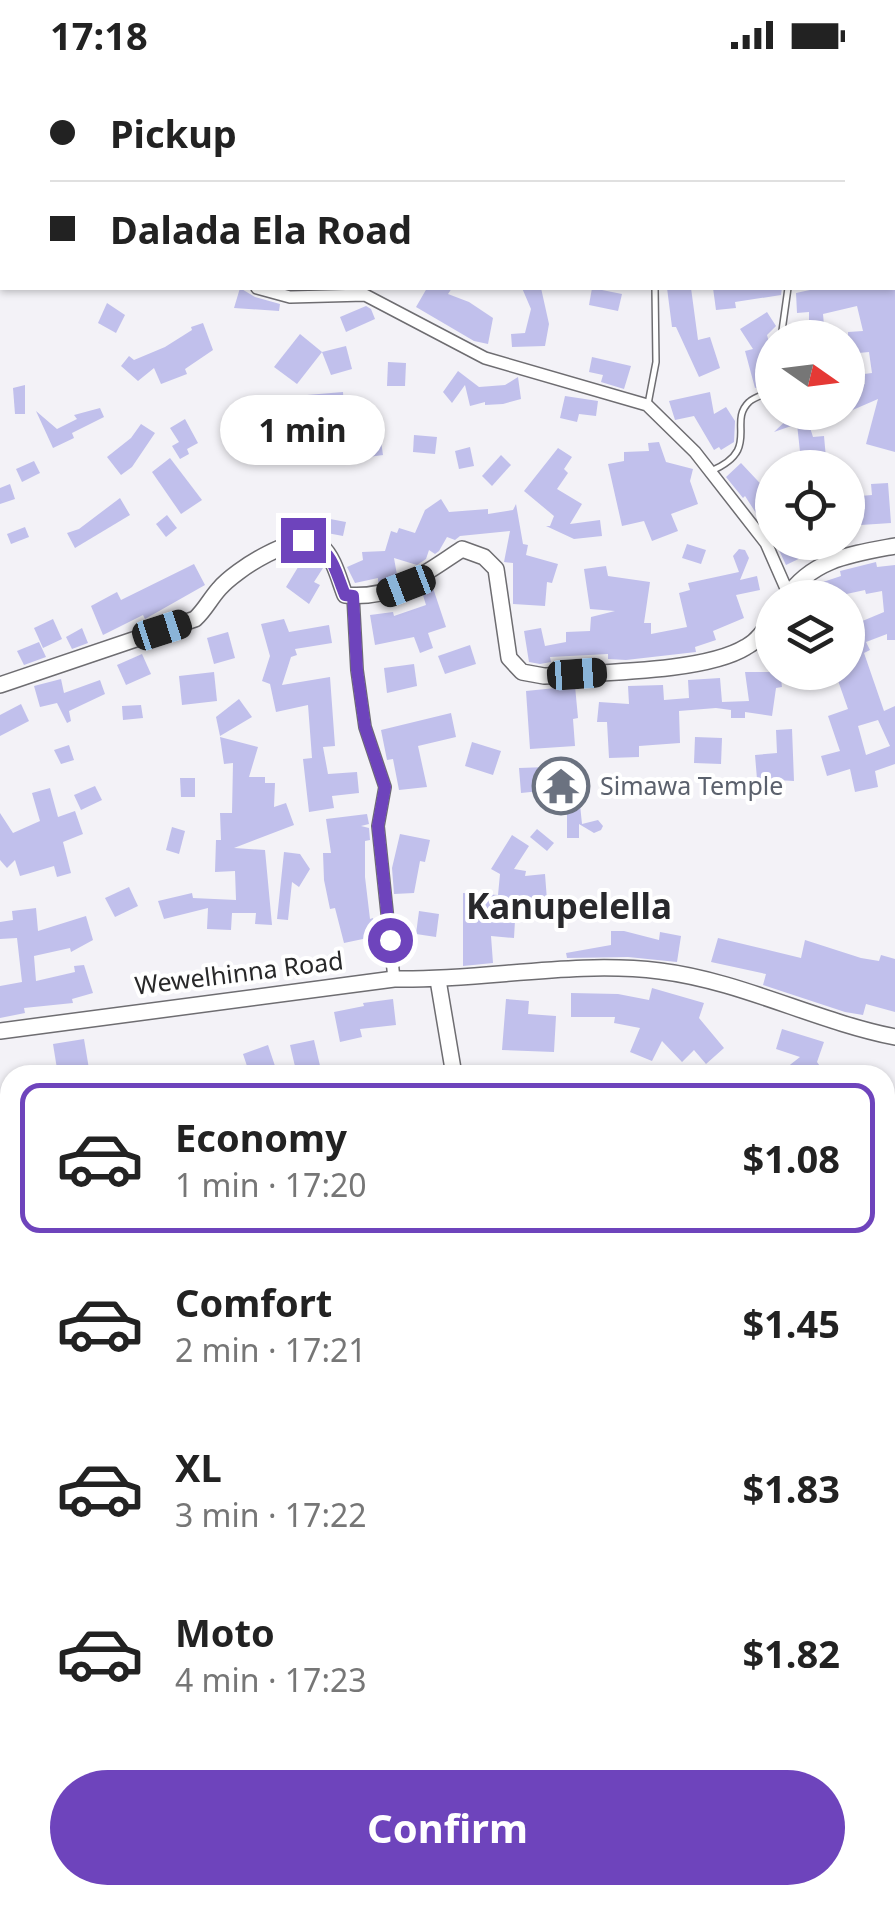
<!DOCTYPE html>
<html lang="en">
<head>
<meta charset="utf-8">
<style>
	:root { --surface:#fff; --page:#f6f6f6; --text:#222; --muted:#767676; --line:#e0e0e0; --accent:#6e44bc }
	body { margin:0; font-family:"Noto Sans",sans-serif; background:var(--page); color:var(--text); height:100vh; display:flex; flex-direction:column; font-size:38px; white-space:nowrap }
	* { box-sizing:border-box; margin:0 }
	p { font-size:32px; color:var(--muted) }
	.icon { flex:none; width:55px; height:55px; fill:none; stroke:currentColor; stroke-width:2; stroke-linecap:round; stroke-linejoin:round }
	.map { position:relative; flex:1; overflow:hidden }
	.side { position:absolute; left:0px; top:995px; width:895px; height:840px; display:flex; flex-direction:column; background:var(--surface); border-radius:30px 30px 0 0; box-shadow:0 2px 8px #0004 }
	.side>* { flex:none }
	.banner { position:absolute; left:0px; top:0px; width:895px; height:220px; box-shadow:0 2px 8px #0004; display:grid; align-content:center; height:220px; padding:0 50px; background:var(--surface) }
	.needle { width:65px; rotate:104deg }
	.controls { position:absolute; left:755px; top:250px; display:grid; gap:20px }
	.controls a { display:grid; place-items:center; width:110px; height:110px; border-radius:50%; background:var(--surface); box-shadow:0 2px 8px #0004; font-size:50px }
	.end { position:absolute; width:45px; height:45px; margin:-22px; border:12px solid #6e44bc; background:#fff; box-shadow:0 0 0 5px #fff }
	.from { border-radius:50% }
	.bubble { position:absolute; height:70px; border-radius:35px; background:var(--surface); box-shadow:0 2px 8px #0004; font-size:32px; font-weight:700; line-height:70px; text-align:center }
	.car { position:absolute; width:30px; height:60px; margin:-30px -15px; border-radius:12px; box-shadow:0 0 8px 2px #0007; background:linear-gradient(#222 24%,#8ab4d8 0 40%,#222 0 76%,#8ab4d8 0 86%,#222 0) }
	.banner b { display:flex; align-items:center; gap:35px; height:95px; font-size:38px }
	.banner b+b { border-top:2px solid var(--line) }
	.banner i { width:25px; height:25px; background:var(--text) }
	ul { padding:18px 0 0; list-style:none }
	li { display:flex; align-items:center; gap:30px; height:150px; margin:0 20px 15px; padding:0 30px; border:5px solid transparent; border-radius:20px }
	li div { flex:1 }
	li b { display:block; font-size:38px }
	li em { font-style:normal; font-weight:700 }
	li.selected { border-color:var(--accent) }
	li>.icon { width:90px; height:90px; stroke-width:1.5 }
	.cta { display:flex; gap:20px; margin-top:auto; padding:20px 50px }
	.cta a { flex:1; height:115px; border-radius:60px; background:var(--accent); color:#fff; font-size:40px; font-weight:700; line-height:115px; text-align:center }
	.status { display:flex; justify-content:space-between; align-items:center; height:70px; padding:0 50px; background:var(--surface); direction:ltr }
	.status svg { height:28px; fill:currentColor }
	.map>svg:first-child { display:block }
</style>
</head>
<body>
<div class="status"><b>17:18</b><svg viewBox="0 0 49 12"><path d="M0 12V9h3v3zM5 12V6h3v6zM10 12V3h3v9zM15 12V0h3v12zM26 1h20v11H26zM47 4h2v5h-2z"/></svg></div>
<div class="map">
<svg width="895" height="1835" viewBox="0 0 895 1835">
	<rect width="100%" height="100%" fill="#f3f2f7"/>
	<g fill="none" stroke-linecap="round" stroke-linejoin="round">
		<!-- river -->
		<g stroke="#759cba" stroke-width="25">
			<polyline points="885,1275 895,1273"/>
			<polyline points="0,1319 10,1323"/>
			<polyline points="885,1522 895,1495"/>
			<polyline points="885,1812 895,1815"/>
		</g>
	</g>
	<!-- building -->
	<g fill="#c1c0ec" fill-rule="evenodd">
		<polygon points="240,218 255,227 280,234 279,241 234,238"/>
		<polygon points="427,218 452,218 448,224 469,232 493,248 488,274 474,271 416,237"/>
		<polygon points="522,218 541,218 549,254 545,276 512,277 511,264 525,263 531,239"/>
		<polygon points="592,218 622,224 618,241 589,235"/>
		<polygon points="667,218 691,218 698,270 710,267 720,298 699,307 676,257 672,257"/>
		<polygon points="713,218 782,218 781,225 735,232 736,238 716,240"/>
		<polygon points="819,218 895,218 895,382 866,374 878,329 848,342 848,321 865,314 864,304 872,303 869,282 848,284 848,262 863,261 857,236 823,244 824,255 809,256 809,242 797,243 796,223"/>
		<polygon points="107,233 125,245 116,263 98,253"/>
		<polygon points="366,236 371,239 375,249 346,262 340,247"/>
		<polygon points="767,242 776,256 767,265 772,283 772,313 755,318 745,281 753,279 740,259"/>
		<polygon points="203,253 213,280 185,299 187,304 161,314 154,298 138,311 121,296 129,286 134,290 165,277 192,260 191,257"/>
		<polygon points="300,264 322,282 297,314 274,297"/>
		<polygon points="346,276 352,299 331,305 322,282"/>
		<polygon points="592,287 631,296 624,319 601,312 603,305 589,302"/>
		<polygon points="388,292 406,293 405,316 387,316"/>
		<polygon points="458,301 479,317 505,315 518,307 521,329 503,334 485,335 485,332 470,336 465,315 452,333 443,322"/>
		<polygon points="25,315 25,344 15,344 13,318"/>
		<polygon points="343,322 345,352 329,353 328,339 296,340 295,326"/>
		<polygon points="710,322 714,344 726,337 735,351 734,372 721,380 719,377 714,380 694,346 675,350 669,331"/>
		<polygon points="565,326 598,331 596,346 579,344 577,352 560,348"/>
		<polygon points="100,338 104,347 72,363 74,368 53,378 36,341 57,359 77,349 74,345"/>
		<polygon points="795,342 805,342 813,367 824,366 826,388 801,391 797,354 774,362"/>
		<polygon points="185,349 198,373 187,379 189,384 180,389 172,376 179,372 170,358"/>
		<polygon points="141,354 155,363 132,397 121,405 107,387 131,368"/>
		<polygon points="380,364 383,385 361,388 358,367"/>
		<polygon points="286,365 301,368 299,382 283,379"/>
		<polygon points="414,365 437,367 435,384 413,382"/>
		<polygon points="326,366 344,372 339,388 321,382"/>
		<polygon points="659,372 666,392 693,399 690,411 698,434 671,444 678,461 652,471 644,451 622,456 608,394 624,391 624,382 649,381 648,373"/>
		<polygon points="470,377 474,396 459,399 455,381"/>
		<polygon points="558,378 572,387 564,399 568,403 557,419 582,434 570,454 600,450 602,466 574,469 546,456 550,456 554,446 524,421"/>
		<polygon points="501,385 511,395 492,416 482,406"/>
		<polygon points="170,388 202,430 181,444 152,402"/>
		<polygon points="34,391 40,403 22,412 16,399"/>
		<polygon points="741,393 772,426 772,448 763,454 745,426 743,428 726,407"/>
		<polygon points="888,413 891,453 861,455 861,450 848,453 848,427 872,425 871,414"/>
		<polygon points="10,414 15,429 0,434 0,418"/>
		<polygon points="120,428 130,445 75,478 67,463 79,459"/>
		<polygon points="441,429 449,442 488,439 488,444 513,440 516,434 523,474 528,475 526,485 558,494 552,513 547,512 545,536 513,534 513,493 504,492 510,461 460,466 455,470 447,467 439,481 435,484 429,480 426,489 417,495 394,488 397,505 378,512 378,508 355,513 347,497 363,490 362,482 385,481 391,461 397,463 399,458 415,463 425,440"/>
		<polygon points="167,445 177,458 166,467 156,454"/>
		<polygon points="309,445 346,452 343,466 306,459"/>
		<polygon points="25,457 29,467 11,474 7,464"/>
		<polygon points="784,472 811,472 815,481 786,495 777,476"/>
		<polygon points="687,474 706,480 701,494 682,488"/>
		<polygon points="739,479 745,480 749,488 740,510 757,506 760,520 736,525 744,548 713,561 716,570 695,577 696,582 626,590 608,589 608,584 550,587 551,592 540,594 529,592 524,561 541,558 545,576 566,572 566,562 590,561 591,547 615,541 590,539 584,499 606,496 608,506 650,512 644,553 651,553 651,564 687,557 679,523 690,520 688,513 739,502 733,486"/>
		<polygon points="306,484 315,486 323,498 314,512 320,515 309,534 286,517"/>
		<path d="M 876,492 L 877,497 L 895,495 L 895,570 L 887,570 L 887,564 L 866,572 L 870,580 L 864,583 L 884,641 L 895,636 L 895,694 L 875,701 L 878,717 L 855,722 L 850,699 L 827,706 L 821,686 L 840,681 L 828,646 L 848,639 L 835,602 L 848,602 L 848,557 L 884,542 L 882,521 L 866,524 L 865,520 L 828,528 L 823,512 L 841,506 L 840,501 ZM 878,650 L 890,676 L 866,685 L 858,656 Z"/>
		<polygon points="194,494 205,515 145,549 143,545 103,565 91,536 117,522 121,530"/>
		<polygon points="433,518 446,557 428,563 433,578 420,583 414,567 375,575 370,545 393,542 394,546 426,535 422,522"/>
		<polygon points="53,549 62,569 43,578 34,558"/>
		<polygon points="284,549 289,562 329,555 332,573 295,579 297,585 291,587 282,615 330,607 335,676 323,677 328,704 357,702 359,723 332,726 334,738 309,742 303,689 312,688 308,635 276,642 270,614 262,611 270,586 261,554"/>
		<polygon points="82,558 88,573 72,579 66,567"/>
		<polygon points="228,562 235,588 214,594 207,568"/>
		<polygon points="39,572 46,587 24,595 17,581"/>
		<polygon points="470,575 476,594 445,604 438,586"/>
		<polygon points="142,584 151,604 126,615 117,595"/>
		<polygon points="414,594 417,616 387,623 384,598"/>
		<polygon points="214,602 217,631 182,635 179,606"/>
		<polygon points="745,602 780,602 782,617 776,618 772,646 745,642 745,648 731,648 731,640 716,638 679,641 680,673 639,676 639,687 609,688 607,652 597,652 599,632 629,634 628,616 663,615 664,630 689,628 688,610 720,608 722,632 749,631"/>
		<polygon points="61,609 64,623 100,610 105,624 69,641 71,651 67,653 57,633 40,637 34,616"/>
		<polygon points="575,616 578,648 573,649 575,676 530,679 526,621"/>
		<polygon points="239,629 252,647 220,666 216,647"/>
		<polygon points="21,634 29,651 0,666 0,645"/>
		<polygon points="141,635 143,648 123,650 122,636"/>
		<polygon points="451,643 456,667 418,676 427,717 399,720 393,689 387,690 381,660"/>
		<polygon points="792,659 794,711 757,709 755,685 777,683 776,660"/>
		<polygon points="220,667 258,677 249,707 265,707 265,713 275,713 274,737 286,733 294,755 234,778 265,780 272,855 255,854 256,843 232,843 231,860 207,859 208,838 164,849 158,831 192,823 193,828 236,830 235,801 215,802 216,770 221,770 220,743 232,743 233,693 224,694"/>
		<polygon points="695,667 722,668 721,694 694,693"/>
		<polygon points="472,672 501,681 493,705 465,696"/>
		<polygon points="69,675 74,690 61,694 54,680"/>
		<polygon points="576,696 582,754 598,750 603,756 601,760 594,763 579,754 579,768 567,768 567,741 557,741 557,736 550,737 550,720 521,723 519,698"/>
		<polygon points="180,708 195,708 195,727 181,727"/>
		<polygon points="95,716 102,730 81,740 74,725"/>
		<polygon points="50,718 58,747 75,741 83,764 63,772 71,803 57,807 54,796 20,806 15,790 7,798 0,790 0,743 13,763 40,751 32,723"/>
		<polygon points="367,744 369,754 361,756 369,758 370,770 365,771 365,807 370,849 373,848 377,866 344,873 335,838 330,839 324,810 323,783 331,783 326,749"/>
		<polygon points="172,757 185,761 179,784 166,780"/>
		<polygon points="537,759 554,773 547,781 530,767"/>
		<polygon points="400,764 430,770 425,792 420,791 414,823 394,824 392,798"/>
		<polygon points="512,765 529,776 514,799 526,801 525,806 545,804 547,830 516,833 514,868 491,866 493,893 463,896 463,823 498,825 500,804 491,799"/>
		<polygon points="284,782 300,784 310,799 299,817 292,812 288,850 277,849"/>
		<polygon points="129,817 138,836 115,847 105,828"/>
		<polygon points="36,838 38,861 86,846 93,870 71,882 70,878 34,886 36,911 75,902 74,896 84,895 93,923 72,929 73,933 24,938 25,943 0,948 0,916 22,912 17,868 0,869 0,852 13,850 12,841"/>
		<polygon points="419,841 439,844 436,867 416,864"/>
		<polygon points="611,861 624,861 659,870 660,862 681,866 677,892 628,887 567,888 566,883 611,875"/>
		<polygon points="718,868 801,888 805,870 861,888 879,891 881,885 895,889 895,942 866,934 863,945 845,942 763,915 766,904 711,892"/>
		<polygon points="652,918 704,933 699,948 724,978 706,994 694,980 682,992 662,971 652,991 630,982 640,958 614,953 615,947 571,947 571,923 618,924 649,930"/>
		<polygon points="393,929 396,955 360,959 362,967 340,972 334,942 364,936 363,933"/>
		<polygon points="506,929 529,931 528,944 556,946 554,982 502,980"/>
		<polygon points="782,959 824,972 817,992 826,1005 792,1005 786,998 800,987 776,979"/>
		<polygon points="84,969 90,1005 58,1005 53,974"/>
		<polygon points="314,970 321,1000 297,1005 290,975"/>
		<polygon points="268,975 277,1002 250,1005 243,984"/>
	</g>
	<g fill="none" stroke-linecap="round" stroke-linejoin="round">
		<!-- lane casing -->
		<g stroke="#6e6d71" stroke-width="8">
			<g id="lane">
				<polyline points="618,0 619,2"/>
				<polyline points="466,2 466,0"/>
				<polyline points="892,188 895,189"/>
				<polyline points="781,268 788,218"/>
				<polyline points="648,334 656,292 655,218"/>
				<path d="M 711,401 C 762,379 727,353 749,332 C 754,327 766,324 772,321"/>
				<polyline points="186,1835 200,1829 213,1832 226,1825"/>
			</g>
		</g>
		<!-- street casing -->
		<g stroke="#6e6d71" stroke-width="14">
			<g id="street">
				<polyline points="175,0 177,2"/>
				<polyline points="257,218 290,227 365,225 485,288 647,335 695,382 766,473 788,523"/>
				<polyline points="353,526 357,600 365,657 385,717 378,756 394,909"/>
				<polyline points="800,602 801,609"/>
			</g>
		</g>
		<!-- secondary casing -->
		<g stroke="#6e6d71" stroke-width="18">
			<g id="secondary">
				<path d="M 786,528 C 812,489 852,484 895,476"/>
				<path d="M 0,615 L 195,549 C 205,540 210,529 219,519 C 235,500 298,459 321,476 C 334,487 339,510 345,525 C 393,530 424,504 462,479 L 484,487 L 496,499 L 509,588 L 522,602 L 544,606 C 596,602 704,603 746,577 C 758,571 765,559 772,548"/>
				<polyline points="438,910 454,1005"/>
				<path d="M 0,961 L 394,909 C 483,911 572,890 660,901 C 741,911 815,951 895,967"/>
				<polyline points="456,1825 457,1835"/>
			</g>
		</g>
		<!-- path -->
		<polyline stroke="#909093" stroke-width="2.5" stroke-dasharray="2.5 8" stroke-linecap="butt" points="0,1535 10,1535"/>
		<!-- lane -->
		<use href="#lane" stroke="#fff" stroke-width="5"/>
		<!-- street -->
		<use href="#street" stroke="#fff" stroke-width="11"/>
		<!-- secondary -->
		<use href="#secondary" stroke="#fff" stroke-width="15"/>
	</g>
	<g fill="none" stroke-linecap="round" stroke-linejoin="round">
		<!-- route -->
		<path stroke="#6e44bc" stroke-width="12" d="M 303,470 C 333,479 334,498 345,525 L 353,526 L 357,600 L 365,657 L 385,717 L 378,756 L 390,870"/>
	</g>
	<!-- icons -->
	<defs>
		<g id="temple-ring" transform="scale(2.875)"><circle r="9.5" fill="#fff" stroke="#6b7280" stroke-width="1.5"/><path d="M0-6L5-2H3V0L6.5 2.5H4V6H1.5V3h-3V6H-4V2.5H-6.5L-3 0V-2H-5Z" fill="#6b7280"/></g>
	</defs>
	<g fill-rule="evenodd">
		<use href="#temple-ring" x="561" y="716"/>
	</g>
	<g text-anchor="middle" stroke-width="8" stroke-linejoin="round" paint-order="stroke">
		<!-- worship labels -->
		<g font-size="25" fill="#5b616d" stroke="#fff" text-anchor="start">
			<text x="600" y="725">Simawa Temple</text>
		</g>
		<!-- street labels -->
		<g font-size="25" fill="#282829" stroke="#fff">
			<text transform="translate(239 903) rotate(-7)" y="9">Wewelhinna Road</text>
		</g>
		<!-- district labels -->
		<g font-size="35" font-weight="bold" fill="#29292c" stroke="#fff">
			<text x="569" y="849">Kanupelella</text>
		</g>
	</g>
</svg>
<div class="controls">
<a><svg class="needle" viewBox="-14 -14 28 28"><path d="M0-13l5 13h-10z" fill="#e53935"/><path d="M0 13l5-13h-10z" fill="#767676"/></svg></a>
<a><svg class="icon" aria-label="locate" viewBox="0 0 24 24"><circle cx="12" cy="12" r="6"/><path d="M12 2v4M12 18v4M2 12h4M18 12h4"/></svg></a>
<a><svg class="icon" aria-label="layers" viewBox="0 0 24 24"><path d="M12 4l9 5-9 5-9-5zM3 14l9 5 9-5"/></svg></a>
</div>
<i class="end from" style="left:390px;top:870px"></i>
<i class="end" style="left:303px;top:470px"></i>
<div class="bubble" style="left:220px;top:325px;width:165px">1 min</div>
<i class="car" style="left:406px;top:516px;rotate:249deg"></i>
<i class="car" style="left:162px;top:560px;rotate:72deg"></i>
<i class="car" style="left:577px;top:604px;rotate:86deg"></i>
<div class="banner">
<b><i class="from"></i>Pickup</b>
<b><i></i>Dalada Ela Road</b>
</div>
<section class="side">
<ul>
<li class="selected"><svg class="icon" aria-label="car" viewBox="0 0 24 24"><path d="M5 17H2v-5l4-1 3-4h7l3 4 3 1v5h-3M9 17h6M6 11h13"/><circle cx="7" cy="17" r="2"/><circle cx="17" cy="17" r="2"/></svg><div><b>Economy</b><p>1 min · 17:20</p></div><em>$1.08</em></li>
<li><svg class="icon" aria-label="car" viewBox="0 0 24 24"><path d="M5 17H2v-5l4-1 3-4h7l3 4 3 1v5h-3M9 17h6M6 11h13"/><circle cx="7" cy="17" r="2"/><circle cx="17" cy="17" r="2"/></svg><div><b>Comfort</b><p>2 min · 17:21</p></div><em>$1.45</em></li>
<li><svg class="icon" aria-label="car" viewBox="0 0 24 24"><path d="M5 17H2v-5l4-1 3-4h7l3 4 3 1v5h-3M9 17h6M6 11h13"/><circle cx="7" cy="17" r="2"/><circle cx="17" cy="17" r="2"/></svg><div><b>XL</b><p>3 min · 17:22</p></div><em>$1.83</em></li>
<li><svg class="icon" aria-label="car" viewBox="0 0 24 24"><path d="M5 17H2v-5l4-1 3-4h7l3 4 3 1v5h-3M9 17h6M6 11h13"/><circle cx="7" cy="17" r="2"/><circle cx="17" cy="17" r="2"/></svg><div><b>Moto</b><p>4 min · 17:23</p></div><em>$1.82</em></li>
</ul>
<div class="cta"><a>Confirm</a></div>
</section>
</div>
</body>
</html>
